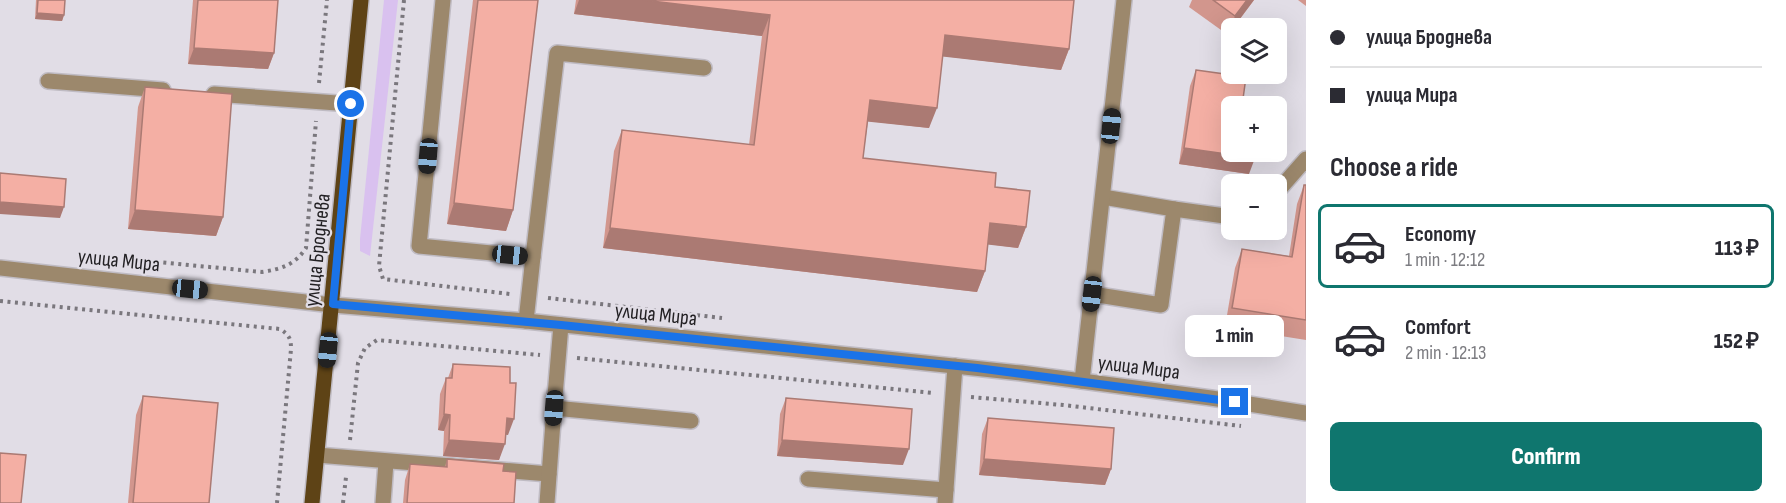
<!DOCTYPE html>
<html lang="en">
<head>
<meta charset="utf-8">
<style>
	:root { --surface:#fff; --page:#f2f2f3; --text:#2b2b33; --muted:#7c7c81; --line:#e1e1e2; --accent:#0f766e }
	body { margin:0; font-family:"Sofia Sans Condensed",sans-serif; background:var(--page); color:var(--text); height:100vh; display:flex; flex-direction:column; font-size:22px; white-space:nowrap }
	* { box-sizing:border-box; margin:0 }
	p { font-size:20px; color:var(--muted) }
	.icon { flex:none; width:33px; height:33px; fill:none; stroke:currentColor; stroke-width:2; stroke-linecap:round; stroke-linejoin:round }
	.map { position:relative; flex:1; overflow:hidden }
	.details { display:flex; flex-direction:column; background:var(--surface); width:480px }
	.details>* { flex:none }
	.top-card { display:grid; align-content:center; height:132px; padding:0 24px; background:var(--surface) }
	.buttons { position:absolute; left:1221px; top:18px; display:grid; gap:12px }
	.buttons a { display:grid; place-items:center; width:66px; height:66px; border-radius:9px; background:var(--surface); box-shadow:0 6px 24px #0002; font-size:30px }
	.end { position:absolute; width:27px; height:27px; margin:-14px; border:8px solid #1a73e8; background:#fff; box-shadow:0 0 0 3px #fff }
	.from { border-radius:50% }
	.bubble { position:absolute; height:42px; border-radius:9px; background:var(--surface); box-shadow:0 6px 24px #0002; font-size:20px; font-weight:800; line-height:42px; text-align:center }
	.car { position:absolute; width:18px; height:36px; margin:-18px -9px; border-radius:8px; box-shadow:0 0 4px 2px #0007; background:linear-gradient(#222 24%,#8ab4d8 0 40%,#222 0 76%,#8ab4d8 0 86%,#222 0) }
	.top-card b { display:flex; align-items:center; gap:21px; height:57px; font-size:22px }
	.top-card b+b { border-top:2px solid var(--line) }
	.top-card i { width:15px; height:15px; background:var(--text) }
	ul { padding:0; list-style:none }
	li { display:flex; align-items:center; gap:18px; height:84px; margin:0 12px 9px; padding:0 12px; border:3px solid transparent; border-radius:9px }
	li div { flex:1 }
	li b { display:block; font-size:22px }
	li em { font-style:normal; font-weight:800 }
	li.active { border-color:var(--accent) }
	li>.icon { width:54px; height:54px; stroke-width:1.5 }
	h2 { padding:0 24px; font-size:27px; line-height:72px }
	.cta { display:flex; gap:12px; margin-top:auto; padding:12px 24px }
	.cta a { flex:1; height:69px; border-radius:9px; background:var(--accent); color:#fff; font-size:24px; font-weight:800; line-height:69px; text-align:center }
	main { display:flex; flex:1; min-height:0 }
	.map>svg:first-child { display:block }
</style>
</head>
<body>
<main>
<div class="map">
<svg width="1306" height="503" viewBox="0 0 1306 503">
	<rect width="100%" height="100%" fill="#e1dde6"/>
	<!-- green -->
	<polygon fill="#d9c1ef" points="384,0 398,0 370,256 360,251 360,239"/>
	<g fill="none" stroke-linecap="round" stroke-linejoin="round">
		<!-- minor casing -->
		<g stroke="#bfbbc3" stroke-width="18">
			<g id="minor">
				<polyline points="443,0 419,246 533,257 526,321"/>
				<polyline points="48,81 163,90"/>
				<polyline points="214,94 351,104"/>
				<polyline points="1276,193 1306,159"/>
				<polyline points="1174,209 1232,217"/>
				<polyline points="533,257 557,53 704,68"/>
				<polyline points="0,268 333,305 526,321 1021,373 1211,398 1306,413"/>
				<polyline points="1092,294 1161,305 1174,209 1103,197"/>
				<polyline points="561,325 554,408 691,421"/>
				<polyline points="1082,381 1124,0"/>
				<polyline points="317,455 549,474"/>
				<polyline points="808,479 946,490"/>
				<polyline points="383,503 386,462"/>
				<polyline points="547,503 554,408"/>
				<polyline points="945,503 955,366"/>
			</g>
		</g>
		<!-- major casing -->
		<g stroke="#bfbbc3" stroke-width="18">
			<polyline id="major" points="312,503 361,0"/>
		</g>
		<!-- path -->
		<g stroke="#7a777d" stroke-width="4" stroke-dasharray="3 4.5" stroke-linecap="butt">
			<polyline points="404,0 379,266 383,279 510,294"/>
			<polyline points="319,83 327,0"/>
			<path d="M 126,259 L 262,272 C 281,269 295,265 306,248 L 316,121"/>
			<polyline points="548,298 722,318"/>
			<path d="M 0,301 L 280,329 C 289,335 291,338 291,349 L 277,503"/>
			<polyline points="577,358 934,393"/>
			<polyline points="971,397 1063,405 1241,426"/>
			<polyline points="350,440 358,363 365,348 377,340 540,355"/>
			<polyline points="343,503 346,477"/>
		</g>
		<!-- minor -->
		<use href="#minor" stroke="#9c886c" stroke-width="15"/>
		<!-- major -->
		<use href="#major" stroke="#5e4316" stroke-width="15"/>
	</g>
	<!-- wall -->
	<g fill="#d2968d">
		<polygon points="36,0 65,0 64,15 62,21 35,19"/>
		<polygon points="193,0 278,0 274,53 268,69 188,64"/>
		<polygon points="473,0 538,0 513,210 506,231 447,224"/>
		<polygon points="576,0 1074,0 1069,49 1061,70 943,56 929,128 868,121 863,158 995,187 1026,227 1018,248 988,244 985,271 977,292 603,248 614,151 622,130 749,145 762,36 574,14"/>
		<polygon points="1192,0 1254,0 1228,35 1189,7"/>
		<polygon points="1298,0 1306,0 1306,6"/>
		<polygon points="1196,70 1232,106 1249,174 1179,164 1190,86"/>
		<polygon points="145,87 223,217 216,236 128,229 138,107"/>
		<polygon points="1304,185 1306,185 1306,340 1225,327 1235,268 1242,249 1289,256 1297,204"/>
		<polygon points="453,364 510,383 508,435 506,434 499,460 443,456 444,431 438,430 440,394 446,378 448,378"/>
		<polygon points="143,396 209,503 128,503 136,415"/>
		<polygon points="786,398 903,465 777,456 780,414"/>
		<polygon points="988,418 1111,469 1105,485 979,475 982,434"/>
		<polygon points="447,459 503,471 514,503 403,503 405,480 410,464 445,467"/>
	</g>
	<!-- shaded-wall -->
	<g fill="#ab7a73">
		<polygon points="579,0 643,0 770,15 762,36 574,14"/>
		<polygon points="1247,0 1254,0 1233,28 1232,28 1232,30 1228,35 1235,16"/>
		<polygon points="37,13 64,15 62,21 35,19"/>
		<polygon points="945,35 1069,49 1061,70 938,56"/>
		<polygon points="194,48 274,53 268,69 188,64"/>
		<polygon points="870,100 937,108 929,128 862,121"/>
		<polygon points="1184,148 1255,158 1249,174 1179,164"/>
		<polygon points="0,202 64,207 60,218 0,214"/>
		<polygon points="454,203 513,210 506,231 447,224"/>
		<polygon points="135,210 223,217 216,236 128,229"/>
		<polygon points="990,223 1026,227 1018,248 983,244"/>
		<polygon points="610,228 985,271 977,292 603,248"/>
		<polygon points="444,414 450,415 444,431 438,430"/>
		<polygon points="507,418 514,419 508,435 501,434"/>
		<polygon points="449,440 505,444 499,460 443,456"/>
		<polygon points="782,440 909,449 903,465 777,456"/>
		<polygon points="984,459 1111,469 1105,485 979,475"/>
	</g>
	<!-- building -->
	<g fill="#f4afa4" stroke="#ab7a73" stroke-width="1.5">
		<polygon points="38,0 65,0 64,15 37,13"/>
		<polygon points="198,0 278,0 274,53 194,48"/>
		<polygon points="478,0 538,0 513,210 454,203"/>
		<polygon points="643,0 1074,0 1069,49 945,35 937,108 870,100 863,158 996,173 995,187 1030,191 1026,227 990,223 985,271 610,228 622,130 754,145 770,15"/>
		<polygon points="1213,0 1247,0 1235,16"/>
		<polygon points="1196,70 1246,77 1242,106 1232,106 1232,152 1256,152 1255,158 1184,148"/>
		<polygon points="145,87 232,94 223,217 135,210"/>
		<polygon points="0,173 66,179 64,207 0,202"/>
		<polygon points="1304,185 1306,185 1306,320 1232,308 1242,249 1292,257"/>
		<polygon points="453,364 510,367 510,383 516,383 514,419 507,418 505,444 449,440 450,415 444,414 446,378 452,378"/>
		<polygon points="143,396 218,403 209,503 133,503"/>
		<polygon points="786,398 912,409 909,449 782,440"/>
		<polygon points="988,418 1114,428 1111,469 984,459"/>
		<polygon points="0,453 26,455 21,503 0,503"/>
		<polygon points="447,459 504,464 503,471 516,472 514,503 407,503 410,464 447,467"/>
	</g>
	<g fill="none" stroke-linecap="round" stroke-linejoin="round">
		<!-- route -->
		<polyline stroke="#1a73e8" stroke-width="8" points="351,104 333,304 561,325 977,368 1235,402"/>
	</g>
	<g text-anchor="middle" stroke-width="4.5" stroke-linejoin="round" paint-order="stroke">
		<!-- street labels -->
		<g font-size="21" fill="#232124" stroke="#e1dde6">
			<text transform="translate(317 250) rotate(-84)" y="7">улица Броднева</text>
			<text transform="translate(119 260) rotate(6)" y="7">улица Мира</text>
			<text transform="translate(656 314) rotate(6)" y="7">улица Мира</text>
			<text transform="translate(1139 367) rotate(7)" y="7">улица Мира</text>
		</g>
	</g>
</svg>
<div class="buttons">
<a><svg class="icon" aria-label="layers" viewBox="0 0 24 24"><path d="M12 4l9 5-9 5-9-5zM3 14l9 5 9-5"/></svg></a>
<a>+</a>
<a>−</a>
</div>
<i class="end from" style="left:351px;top:104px"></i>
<i class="end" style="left:1235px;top:402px"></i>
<div class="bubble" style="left:1185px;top:315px;width:99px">1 min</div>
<i class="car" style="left:1111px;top:126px;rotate:6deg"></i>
<i class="car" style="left:428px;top:156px;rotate:185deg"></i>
<i class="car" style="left:510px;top:255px;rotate:96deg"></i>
<i class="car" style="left:190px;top:289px;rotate:96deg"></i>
<i class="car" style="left:1092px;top:294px;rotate:187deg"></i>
<i class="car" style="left:328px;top:350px;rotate:186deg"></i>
<i class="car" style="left:554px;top:408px;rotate:184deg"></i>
</div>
<section class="details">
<div class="top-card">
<b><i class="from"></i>улица Броднева</b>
<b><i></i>улица Мира</b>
</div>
<h2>Choose a ride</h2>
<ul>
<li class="active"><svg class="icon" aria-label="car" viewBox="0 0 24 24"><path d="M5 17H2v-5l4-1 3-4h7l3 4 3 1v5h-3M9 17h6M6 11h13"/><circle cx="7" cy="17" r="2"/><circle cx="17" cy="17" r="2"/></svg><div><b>Economy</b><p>1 min · 12:12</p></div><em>113 ₽</em></li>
<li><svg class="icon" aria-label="car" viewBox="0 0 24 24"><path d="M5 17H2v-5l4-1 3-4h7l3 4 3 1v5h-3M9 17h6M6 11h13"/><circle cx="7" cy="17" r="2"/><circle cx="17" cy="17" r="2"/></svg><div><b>Comfort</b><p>2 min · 12:13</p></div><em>152 ₽</em></li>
</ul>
<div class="cta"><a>Confirm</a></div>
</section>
</main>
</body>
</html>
